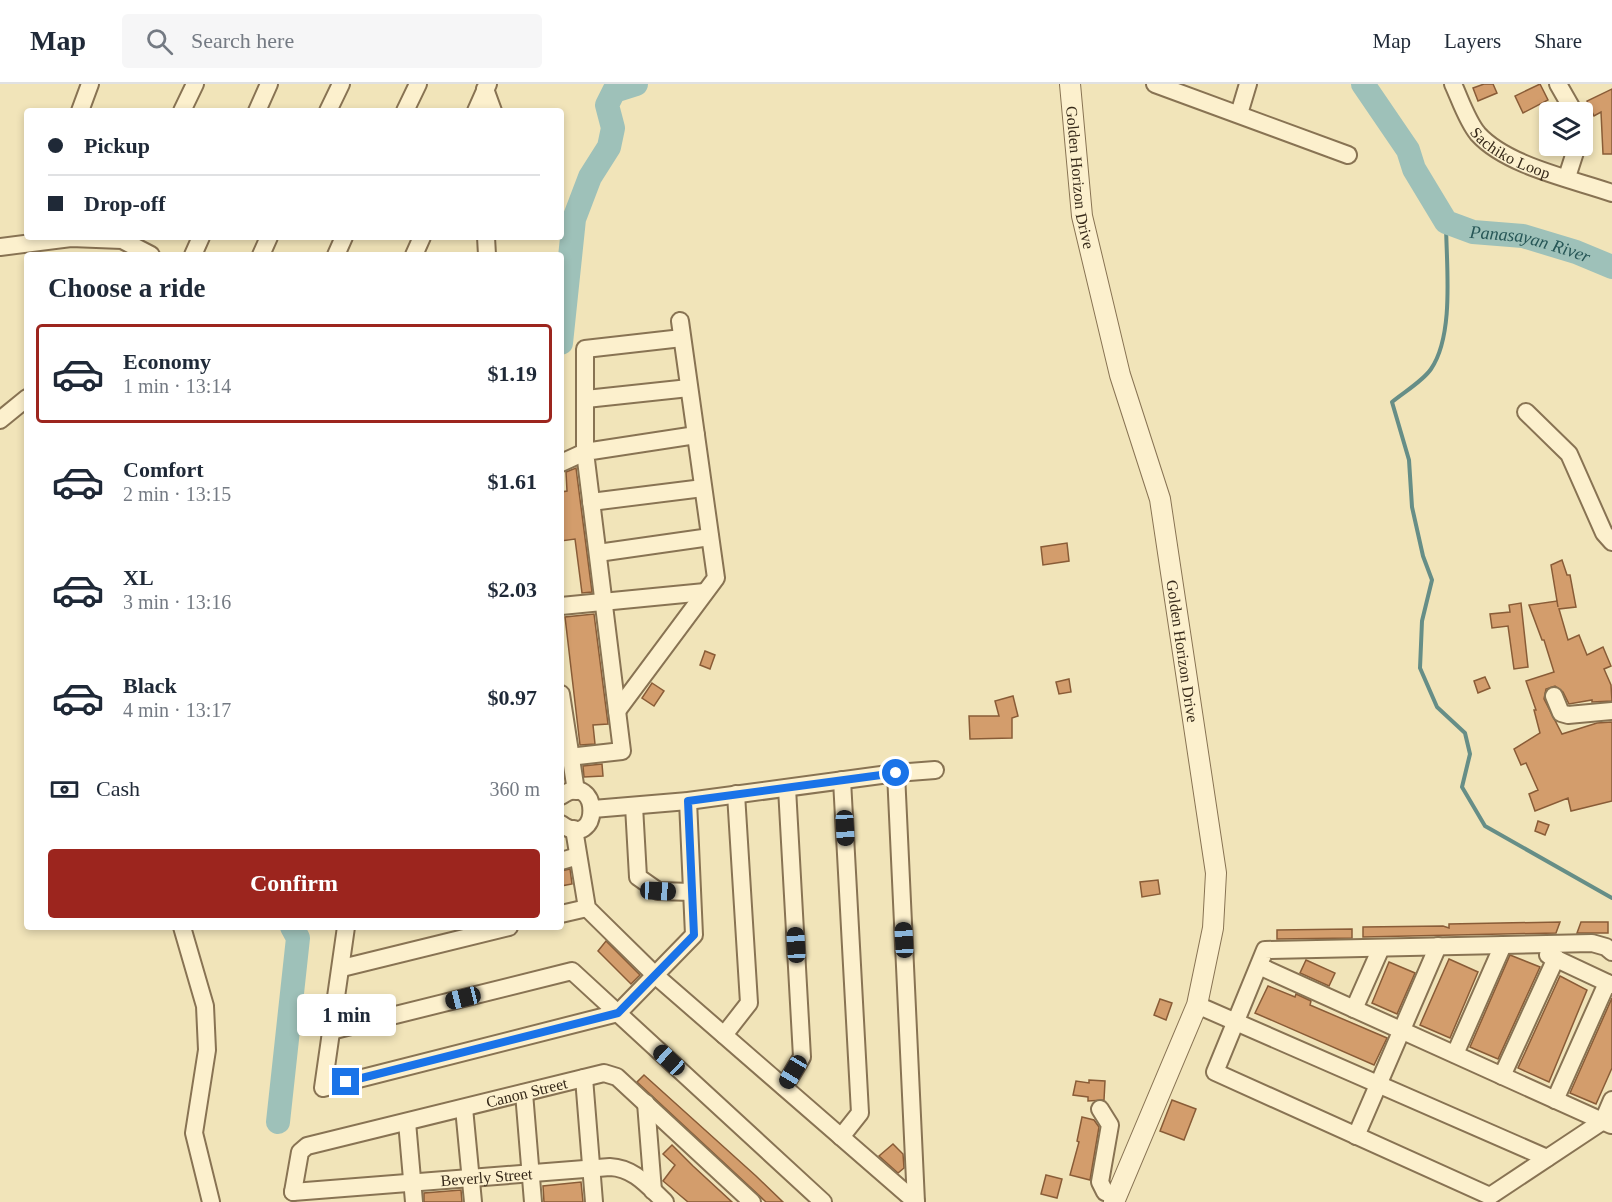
<!DOCTYPE html>
<html lang="en">
<head>
<meta charset="utf-8">
<style>
	:root { --surface:#fff; --page:#f6f6f7; --text:#1f2937; --muted:#747a83; --line:#e0e1e3; --accent:#9c251e }
	body { margin:0; font-family:Georgia,serif; background:var(--page); color:var(--text); height:100vh; display:flex; flex-direction:column; font-size:22px; white-space:nowrap }
	* { box-sizing:border-box; margin:0 }
	p { font-size:20px; color:var(--muted) }
	.icon { flex:none; width:33px; height:33px; fill:none; stroke:currentColor; stroke-width:2; stroke-linecap:round; stroke-linejoin:round }
	.map { position:relative; flex:1; overflow:hidden }
	.drawer { position:absolute; left:24px; top:168px; width:540px; height:678px; display:flex; flex-direction:column; background:var(--surface); border-radius:6px; box-shadow:0 3px 9px #0003 }
	.drawer>* { flex:none }
	.banner { position:absolute; left:24px; top:24px; width:540px; height:132px; border-radius:6px; box-shadow:0 3px 9px #0003; display:grid; align-content:center; height:132px; padding:0 24px; background:var(--surface) }
	.tools { position:absolute; left:1539px; top:18px; display:grid; gap:12px }
	.tools a { display:grid; place-items:center; width:54px; height:54px; border-radius:6px; background:var(--surface); box-shadow:0 3px 9px #0003; font-size:30px }
	.end { position:absolute; width:27px; height:27px; margin:-14px; border:8px solid #1a73e8; background:#fff; box-shadow:0 0 0 3px #fff }
	.from { border-radius:50% }
	.bubble { position:absolute; height:42px; border-radius:6px; background:var(--surface); box-shadow:0 3px 9px #0003; font-size:20px; font-weight:700; line-height:42px; text-align:center }
	.car { position:absolute; width:18px; height:36px; margin:-18px -9px; border-radius:8px; box-shadow:0 0 4px 2px #0007; background:linear-gradient(#222 24%,#8ab4d8 0 40%,#222 0 76%,#8ab4d8 0 86%,#222 0) }
	.banner b { display:flex; align-items:center; gap:21px; height:57px; font-size:22px }
	.banner b+b { border-top:2px solid var(--line) }
	.banner i { width:15px; height:15px; background:var(--text) }
	ul { padding:0; list-style:none }
	li { display:flex; align-items:center; gap:18px; height:99px; margin:0 12px 9px; padding:0 12px; border:3px solid transparent; border-radius:6px }
	li div { flex:1 }
	li b { display:block; font-size:22px }
	li em { font-style:normal; font-weight:700 }
	li.selected { border-color:var(--accent) }
	li>.icon { width:54px; height:54px; stroke-width:1.5 }
	h2 { padding:0 24px; font-size:27px; line-height:72px }
	.pay { display:flex; align-items:center; gap:15px; height:66px; padding:0 24px; font-size:22px }
	.pay p { margin-inline-start:auto }
	.primary-button { display:flex; gap:12px; margin-top:auto; padding:12px 24px }
	.primary-button a { flex:1; height:69px; border-radius:6px; background:var(--accent); color:#fff; font-size:24px; font-weight:700; line-height:69px; text-align:center }
	header { display:flex; align-items:center; gap:36px; box-sizing:border-box; height:84px; padding:0 30px; background:var(--surface); border-bottom:2px solid var(--line) }
	header strong { font-size:28px }
	nav { display:flex; gap:33px; margin-inline-start:auto; font-size:21px }
	.search { width:420px; height:54px; background:var(--page); display:flex; align-items:center; gap:15px; box-sizing:border-box; padding:0 21px; border-radius:6px; color:var(--muted); font-size:22px }
	.map>svg:first-child { display:block }
</style>
</head>
<body>
<header>
<strong>Map</strong>
<div class="search"><svg class="icon" aria-label="search" viewBox="0 0 24 24"><circle cx="10" cy="10" r="6"/><path d="M15 15l6 6"/></svg>Search here</div>
<nav><a>Map</a><a>Layers</a><a>Share</a></nav>
</header>
<div class="map">
<svg width="1612" height="1118" viewBox="0 0 1612 1118">
	<rect width="100%" height="100%" fill="#f1e4b9"/>
	<g fill="none" stroke-linecap="round" stroke-linejoin="round">
		<!-- stream -->
		<path stroke="#668e87" stroke-width="4" d="M 1446,138 C 1446,179 1455,250 1431,285 C 1423,297 1404,308 1392,318 L 1409,376 L 1412,423 L 1423,472 L 1432,496 L 1422,537 L 1420,584 L 1437,623 L 1465,649 L 1470,670 L 1462,703 L 1485,742 L 1612,814"/>
		<!-- river -->
		<g stroke="#9ec1b9" stroke-width="24">
			<path id="s1" d="M 1363,0 L 1408,66 L 1414,85 L 1446,138 L 1473,148 L 1523,152 L 1576,168 L 1612,183"/>
			<polyline points="561,259 574,135 590,93 609,63 613,44 607,21 614,7 636,0"/>
			<polyline points="278,1038 298,854 292,843"/>
		</g>
	</g>
	<!-- building -->
	<g fill="#d39d6c" stroke="#895c37" stroke-width="1.5">
		<polygon points="1484,0 1493,0 1497,9 1478,17 1473,4"/>
		<polygon points="1540,0 1548,16 1523,29 1515,12"/>
		<polygon points="1612,5 1612,70 1603,70 1601,28 1594,32 1587,17"/>
		<polygon points="576,384 592,508 582,509 575,455 561,457 561,408 567,407 566,388"/>
		<polygon points="1067,459 1069,477 1043,481 1041,463"/>
		<polygon points="1562,476 1567,491 1570,491 1576,523 1559,525 1568,556 1579,551 1587,571 1603,563 1611,582 1604,585 1611,601 1612,617 1592,618 1592,616 1569,620 1563,608 1555,602 1546,605 1544,615 1562,650 1597,639 1612,638 1612,717 1571,727 1568,714 1535,727 1529,710 1538,706 1526,679 1521,681 1514,665 1540,649 1534,626 1536,626 1526,597 1554,588 1544,556 1542,556 1529,521 1557,517 1558,523 1551,481"/>
		<polygon points="1521,519 1528,583 1514,585 1508,542 1492,544 1490,530 1510,528 1509,521"/>
		<polygon points="594,530 608,640 593,641 595,660 580,661 565,533"/>
		<polygon points="705,567 715,571 710,585 700,581"/>
		<polygon points="1485,593 1490,604 1478,609 1474,597"/>
		<polygon points="1069,595 1071,608 1059,610 1056,598"/>
		<polygon points="652,599 664,607 654,622 642,614"/>
		<polygon points="1013,612 1018,632 1012,634 1012,654 970,655 969,632 999,632 995,617"/>
		<polygon points="602,680 603,692 584,693 583,682"/>
		<polygon points="1538,737 1549,741 1545,751 1535,747"/>
		<polygon points="570,785 572,800 561,802 561,787"/>
		<polygon points="1158,796 1160,810 1142,813 1140,798"/>
		<polygon points="1560,838 1556,849 1363,853 1363,843 1443,842 1449,844 1449,840"/>
		<polygon points="1581,838 1608,838 1608,849 1577,849"/>
		<polygon points="1352,845 1352,854 1277,855 1277,846"/>
		<polygon points="606,857 640,891 631,900 598,867"/>
		<polygon points="1510,871 1540,883 1498,975 1470,963"/>
		<polygon points="1449,875 1478,888 1450,954 1420,941"/>
		<polygon points="1306,876 1335,889 1329,902 1300,889"/>
		<polygon points="1389,878 1415,889 1397,930 1372,919"/>
		<polygon points="1560,892 1587,906 1549,998 1518,984"/>
		<polygon points="1268,902 1295,913 1296,910 1311,917 1310,921 1387,954 1374,981 1255,929"/>
		<polygon points="1612,914 1612,984 1596,1020 1570,1009"/>
		<polygon points="1160,915 1172,919 1166,936 1154,931"/>
		<polygon points="644,991 756,1092 783,1118 766,1118 637,998"/>
		<polygon points="1089,996 1105,997 1104,1016 1088,1017 1088,1013 1073,1011 1076,997 1089,999"/>
		<polygon points="1172,1016 1196,1025 1184,1056 1160,1047"/>
		<polygon points="1082,1033 1094,1036 1099,1043 1090,1096 1070,1091 1079,1058 1077,1057"/>
		<polygon points="893,1060 903,1070 904,1084 898,1089 879,1072"/>
		<polygon points="672,1061 693,1082 732,1118 688,1118 663,1097 675,1081 663,1070"/>
		<polygon points="1046,1091 1062,1095 1057,1114 1041,1110"/>
		<polygon points="581,1098 583,1118 544,1118 543,1102"/>
		<polygon points="461,1106 462,1118 424,1118 424,1109"/>
	</g>
	<g fill="none" stroke-linecap="round" stroke-linejoin="round">
		<!-- minor casing -->
		<g stroke="#887353" stroke-width="20">
			<g id="minor">
				<polyline points="1155,0 1348,71"/>
				<path id="s2" d="M 1453,0 C 1460,15 1467,37 1478,50 C 1507,82 1572,95 1612,109"/>
				<polyline points="1558,0 1574,28"/>
				<polyline points="485,5 493,27"/>
				<polyline points="80,27 90,0"/>
				<polyline points="182,27 195,0"/>
				<polyline points="257,27 269,0"/>
				<polyline points="328,27 341,0"/>
				<polyline points="405,27 418,0"/>
				<polyline points="476,27 488,0"/>
				<polyline points="1239,30 1248,0"/>
				<polyline points="1567,93 1577,62"/>
				<polyline points="486,153 487,171"/>
				<polyline points="0,163 71,154 122,156 151,171"/>
				<polyline points="193,171 201,153"/>
				<polyline points="261,171 269,153"/>
				<polyline points="336,171 344,153"/>
				<polyline points="414,171 422,153"/>
				<polyline points="586,315 689,304"/>
				<polyline points="1526,328 1569,370 1604,449 1612,458"/>
				<polyline points="0,336 27,314"/>
				<polyline points="561,379 585,368 585,265 682,254"/>
				<polyline points="591,418 703,404"/>
				<polyline points="598,469 710,453"/>
				<polyline points="561,522 705,508"/>
				<polyline points="561,610 576,707"/>
				<polyline points="1554,612 1561,629 1568,631 1612,627"/>
				<polyline points="617,627 716,494 680,237"/>
				<polyline points="569,673 622,667 585,368 696,351"/>
				<polyline points="896,689 935,686"/>
				<path d="M 561,712 C 601,684 602,769 561,740"/>
				<polyline points="634,722 638,793 658,807 692,808"/>
				<polyline points="593,725 688,717 896,689 916,1118"/>
				<polyline points="574,745 587,824 594,831 656,892 916,1118"/>
				<polyline points="561,777 578,772"/>
				<polyline points="561,830 587,824"/>
				<polyline points="182,843 205,922 207,966 194,1049 211,1118"/>
				<polyline points="346,843 323,1004 618,929 694,851 688,717"/>
				<polyline points="1612,868 1606,863 1592,859 1265,866 1215,988 1490,1112 1603,1037 1612,1016"/>
				<polyline points="1548,871 1612,901"/>
				<polyline points="1259,882 1611,1041"/>
				<polyline points="342,884 509,843"/>
				<polyline points="1197,921 1547,1074"/>
				<polyline points="1354,925 1381,864"/>
				<polyline points="331,947 572,887 823,1118"/>
				<polyline points="724,951 749,919 736,710"/>
				<polyline points="1455,970 1503,861"/>
				<polyline points="1502,992 1556,874"/>
				<polyline points="584,994 594,1118"/>
				<polyline points="784,1003 802,973 787,704"/>
				<polyline points="524,1009 533,1118"/>
				<polyline points="1555,1016 1607,899"/>
				<polyline points="646,1019 653,1107"/>
				<polyline points="464,1024 473,1118"/>
				<polyline points="1100,1025 1110,1041 1100,1098 1105,1108 1116,1112"/>
				<polyline points="407,1038 414,1118"/>
				<polyline points="1356,1052 1438,862"/>
				<polyline points="841,1053 860,1029 842,696"/>
				<path id="s3" d="M 293,1108 L 300,1068 L 307,1062 L 604,989 L 617,993 L 752,1118"/>
				<path id="s4" d="M 293,1108 L 610,1083 C 634,1084 648,1102 665,1118"/>
			</g>
		</g>
		<!-- tertiary casing -->
		<g stroke="#887353" stroke-width="22">
			<g id="tertiary">
				<path id="s5" d="M 1070,0 L 1082,132 L 1120,291 L 1160,415 L 1216,789 L 1213,844 L 1197,921 L 1114,1118"/>
			</g>
		</g>
		<!-- minor -->
		<use href="#minor" stroke="#fcf0cd" stroke-width="16"/>
		<!-- tertiary -->
		<use href="#tertiary" stroke="#fcf0cd" stroke-width="20"/>
	</g>
	<g fill="none" stroke-linecap="round" stroke-linejoin="round">
		<!-- route -->
		<polyline stroke="#1a73e8" stroke-width="8" points="346,998 618,929 694,851 688,717 896,689"/>
	</g>
	<g text-anchor="middle" stroke-width="6" stroke-linejoin="round" paint-order="stroke">
		<!-- street labels -->
		<g font-size="16" fill="#362919" stroke="#f8edc9">
			<text dy="6" stroke="none"><textPath href="#s2" startOffset="94">Sachiko Loop</textPath></text>
			<text dy="6" stroke="none"><textPath href="#s5" startOffset="94">Golden Horizon Drive</textPath></text>
			<text dy="6" stroke="none"><textPath href="#s5" startOffset="580">Golden Horizon Drive</textPath></text>
			<text dy="6" stroke="none"><textPath href="#s3" startOffset="276">Canon Street</textPath></text>
			<text dy="6" stroke="none"><textPath href="#s4" startOffset="194">Beverly Street</textPath></text>
		</g>
		<!-- water labels -->
		<g font-size="18" font-style="italic" fill="#275757" stroke="#f8edc9">
			<text dy="6" stroke="none"><textPath href="#s1" startOffset="249">Panasayan River</textPath></text>
		</g>
	</g>
</svg>
<div class="tools">
<a><svg class="icon" aria-label="layers" viewBox="0 0 24 24"><path d="M12 4l9 5-9 5-9-5zM3 14l9 5 9-5"/></svg></a>
</div>
<i class="end from" style="left:896px;top:689px"></i>
<i class="end" style="left:346px;top:998px"></i>
<div class="bubble" style="left:297px;top:910px;width:99px">1 min</div>
<i class="car" style="left:845px;top:744px;rotate:177deg"></i>
<i class="car" style="left:658px;top:807px;rotate:93deg"></i>
<i class="car" style="left:904px;top:856px;rotate:357deg"></i>
<i class="car" style="left:796px;top:861px;rotate:357deg"></i>
<i class="car" style="left:463px;top:914px;rotate:256deg"></i>
<i class="car" style="left:669px;top:976px;rotate:313deg"></i>
<i class="car" style="left:793px;top:988px;rotate:211deg"></i>
<div class="banner">
<b><i class="from"></i>Pickup</b>
<b><i></i>Drop-off</b>
</div>
<section class="drawer">
<h2>Choose a ride</h2>
<ul>
<li class="selected"><svg class="icon" aria-label="car" viewBox="0 0 24 24"><path d="M5 17H2v-5l4-1 3-4h7l3 4 3 1v5h-3M9 17h6M6 11h13"/><circle cx="7" cy="17" r="2"/><circle cx="17" cy="17" r="2"/></svg><div><b>Economy</b><p>1 min · 13:14</p></div><em>$1.19</em></li>
<li><svg class="icon" aria-label="car" viewBox="0 0 24 24"><path d="M5 17H2v-5l4-1 3-4h7l3 4 3 1v5h-3M9 17h6M6 11h13"/><circle cx="7" cy="17" r="2"/><circle cx="17" cy="17" r="2"/></svg><div><b>Comfort</b><p>2 min · 13:15</p></div><em>$1.61</em></li>
<li><svg class="icon" aria-label="car" viewBox="0 0 24 24"><path d="M5 17H2v-5l4-1 3-4h7l3 4 3 1v5h-3M9 17h6M6 11h13"/><circle cx="7" cy="17" r="2"/><circle cx="17" cy="17" r="2"/></svg><div><b>XL</b><p>3 min · 13:16</p></div><em>$2.03</em></li>
<li><svg class="icon" aria-label="car" viewBox="0 0 24 24"><path d="M5 17H2v-5l4-1 3-4h7l3 4 3 1v5h-3M9 17h6M6 11h13"/><circle cx="7" cy="17" r="2"/><circle cx="17" cy="17" r="2"/></svg><div><b>Black</b><p>4 min · 13:17</p></div><em>$0.97</em></li>
</ul>
<div class="pay"><svg class="icon" aria-label="cash" viewBox="0 0 24 24"><path d="M3 7h18v10H3z"/><circle cx="12" cy="12" r="2"/></svg>Cash<p>360 m</p></div>
<div class="primary-button"><a>Confirm</a></div>
</section>
</div>
</body>
</html>
